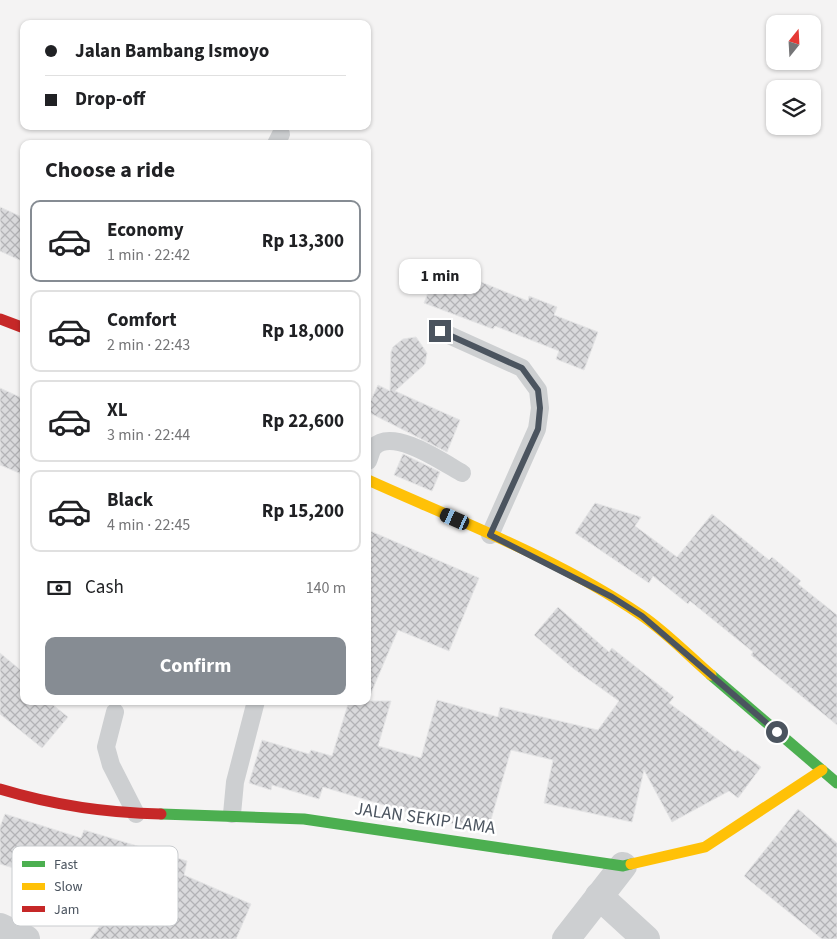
<!DOCTYPE html>
<html lang="en">
<head>
<meta charset="utf-8">
<style>
	:root { --surface:#fff; --page:#f6f6f6; --text:#202124; --muted:#757577; --line:#e0e0e0; --accent:#868c93 }
	body { margin:0; font-family:"Source Sans 3",sans-serif; background:var(--page); color:var(--text); height:100vh; display:flex; flex-direction:column; font-size:19px; white-space:nowrap }
	* { box-sizing:border-box; margin:0 }
	p { font-size:16px; color:var(--muted) }
	.icon { flex:none; width:28px; height:28px; fill:none; stroke:currentColor; stroke-width:2; stroke-linecap:round; stroke-linejoin:round }
	.map { position:relative; flex:1; overflow:hidden }
	.panel { position:absolute; left:20px; top:140px; width:351px; height:565px; display:flex; flex-direction:column; background:var(--surface); border-radius:10px; box-shadow:0 1px 4px #0004 }
	.panel>* { flex:none }
	.banner { position:absolute; left:20px; top:20px; width:351px; height:110px; border-radius:10px; box-shadow:0 1px 4px #0004; display:grid; align-content:center; height:110px; padding:0 25px; background:var(--surface) }
	.needle { width:32px; rotate:18deg }
	.controls { position:absolute; left:766px; top:15px; display:grid; gap:10px }
	.controls a { display:grid; place-items:center; width:55px; height:55px; border-radius:10px; background:var(--surface); box-shadow:0 1px 4px #0004; font-size:25px }
	.end { position:absolute; width:22px; height:22px; margin:-11px; border:6px solid #4b545f; background:#fff; box-shadow:0 0 0 2px #fff }
	.from { border-radius:50% }
	.bubble { position:absolute; height:35px; border-radius:10px; background:var(--surface); box-shadow:0 1px 4px #0004; font-size:16px; font-weight:700; line-height:35px; text-align:center }
	.car { position:absolute; width:15px; height:30px; margin:-15px -8px; border-radius:6px; box-shadow:0 0 4px 1px #0007; background:linear-gradient(#222 24%,#8ab4d8 0 40%,#222 0 76%,#8ab4d8 0 86%,#222 0) }
	.banner b { display:flex; align-items:center; gap:18px; height:48px; font-size:19px }
	.banner b+b { border-top:1px solid var(--line) }
	.banner i { width:12px; height:12px; background:var(--text) }
	ul { padding:0; list-style:none }
	li { display:flex; align-items:center; gap:15px; height:82px; margin:0 10px 8px; padding:0 15px; border:2px solid var(--line); border-radius:10px }
	li div { flex:1 }
	li b { display:block; font-size:19px }
	li em { font-style:normal; font-weight:700 }
	li.current { border-color:var(--accent) }
	li>.icon { width:45px; height:45px; stroke-width:1.5 }
	h2 { padding:0 25px; font-size:22px; line-height:60px }
	.pay { display:flex; align-items:center; gap:12px; height:55px; padding:0 25px; font-size:19px }
	.pay p { margin-inline-start:auto }
	.cta { display:flex; gap:10px; margin-top:auto; padding:10px 25px }
	.cta a { flex:1; height:58px; border-radius:10px; background:var(--accent); color:#fff; font-size:20px; font-weight:700; line-height:58px; text-align:center }
	.map>svg:first-child { display:block }
</style>
</head>
<body>
<div class="map">
<svg width="837" height="939" viewBox="0 0 837 939">
	<defs>
		<pattern id="building-cross-hatch" width="8" height="8" patternUnits="userSpaceOnUse" patternTransform="scale(1.25)"><rect width="8" height="8" fill="#dadadc"/><path d="M0 0l8 8M0 8l8-8" fill="none" stroke="#b3b3b6"/></pattern>
	</defs>
	<rect width="100%" height="100%" fill="#f4f3f3"/>
	<!-- building -->
	<g fill="url(#building-cross-hatch)" stroke="#e5e5e6">
		<polygon points="0,207 24,218 24,262 0,251"/>
		<polygon points="439,265 528,301 529,296 557,307 554,315 598,332 584,370 556,359 559,351 495,326 493,329 424,303"/>
		<polygon points="416,337 427,353 425,364 395,391 460,420 447,452 368,412 368,407 378,385 390,391 391,352 393,347 403,339"/>
		<polygon points="0,388 24,399 24,475 0,465"/>
		<polygon points="403,454 440,472 432,491 394,475"/>
		<polygon points="595,503 641,517 635,526 677,557 712,514 769,560 772,557 801,581 798,584 837,615 837,725 751,655 753,652 690,601 688,604 653,576 649,583 575,533"/>
		<polygon points="368,530 479,578 449,651 398,630 368,700"/>
		<polygon points="558,607 609,652 612,648 674,697 669,703 735,752 737,750 761,767 738,798 729,791 672,822 644,770 632,822 544,803 553,760 511,750 488,830 438,821 323,787 319,799 272,785 271,790 249,783 262,740 309,754 311,750 332,756 349,701 391,701 378,746 421,758 437,700 498,717 500,707 598,730 619,701 574,669 534,635"/>
		<polygon points="0,653 24,673 24,701 48,701 68,717 42,748 0,714"/>
		<polygon points="798,809 837,843 837,939 822,939 744,876"/>
		<polygon points="5,814 81,838 84,830 187,861 184,875 251,904 236,939 90,939 123,895 62,874 60,882 0,864 0,827"/>
	</g>
	<g fill="none" stroke-linecap="round" stroke-linejoin="round">
		<!-- lane -->
		<g stroke="#cdcfd1" stroke-width="18">
			<polyline points="276,144 281,134"/>
			<polyline points="440,331 522,368 538,390 540,408 537,429 490,535"/>
			<path d="M 368,461 C 370,457 371,450 374,447 C 393,427 444,463 462,473"/>
			<polyline points="115,712 106,747 111,765 136,814"/>
			<polyline points="232,814 235,782 256,701"/>
		</g>
		<!-- street -->
		<g stroke="#cdcfd1" stroke-width="28">
			<polyline points="599,896 646,939"/>
			<polyline points="0,927 26,939"/>
			<polyline points="566,939 623,866"/>
		</g>
		<!-- fast -->
		<g stroke="#4caf50" stroke-width="11">
			<polyline points="711,675 837,783"/>
			<polyline points="161,814 304,819 623,866 631,864"/>
		</g>
		<!-- slow -->
		<g stroke="#ffc107" stroke-width="11">
			<path d="M 368,480 C 459,521 559,559 641,615 C 666,632 688,655 711,675"/>
			<polyline points="631,864 705,847 822,770"/>
		</g>
		<!-- jam -->
		<g stroke="#c62828" stroke-width="11">
			<polyline points="0,319 24,328"/>
			<path d="M 0,789 C 53,805 106,813 161,814"/>
		</g>
	</g>
	<g fill="none" stroke-linecap="round" stroke-linejoin="round">
		<!-- route -->
		<polyline stroke="#4b545f" stroke-width="6" points="440,331 522,368 538,390 540,408 538,429 490,535 612,597 642,616 777,732"/>
	</g>
	<g text-anchor="middle" stroke-width="5" stroke-linejoin="round" paint-order="stroke">
		<!-- street labels -->
		<g font-size="18" fill="#4b545f" stroke="#fff">
			<text transform="translate(425 818) rotate(8)" y="6">JALAN SEKIP LAMA</text>
		</g>
	</g>
	<!-- legend -->
	<rect x="12" y="846" width="166" height="80" rx="8" fill="#fff" stroke="#c9cccf" stroke-width="1"/>
	<rect x="22" y="861" width="23" height="6" fill="#4caf50"/>
	<rect x="22" y="883" width="23" height="7" fill="#ffc107"/>
	<rect x="22" y="906" width="23" height="6" fill="#c62828"/>
	<g font-size="14" fill="#4b545f">
		<text x="54" y="869">Fast</text>
		<text x="54" y="891">Slow</text>
		<text x="54" y="914">Jam</text>
	</g>
</svg>
<div class="controls">
<a><svg class="needle" viewBox="-14 -14 28 28"><path d="M0-13l5 13h-10z" fill="#e53935"/><path d="M0 13l5-13h-10z" fill="#757577"/></svg></a>
<a><svg class="icon" aria-label="layers" viewBox="0 0 24 24"><path d="M12 4l9 5-9 5-9-5zM3 14l9 5 9-5"/></svg></a>
</div>
<i class="end from" style="left:777px;top:732px"></i>
<i class="end" style="left:440px;top:331px"></i>
<div class="bubble" style="left:399px;top:259px;width:82px">1 min</div>
<i class="car" style="left:455px;top:519px;rotate:294deg"></i>
<div class="banner">
<b><i class="from"></i>Jalan Bambang Ismoyo</b>
<b><i></i>Drop-off</b>
</div>
<section class="panel">
<h2>Choose a ride</h2>
<ul>
<li class="current"><svg class="icon" aria-label="car" viewBox="0 0 24 24"><path d="M5 17H2v-5l4-1 3-4h7l3 4 3 1v5h-3M9 17h6M6 11h13"/><circle cx="7" cy="17" r="2"/><circle cx="17" cy="17" r="2"/></svg><div><b>Economy</b><p>1 min · 22:42</p></div><em>Rp 13,300</em></li>
<li><svg class="icon" aria-label="car" viewBox="0 0 24 24"><path d="M5 17H2v-5l4-1 3-4h7l3 4 3 1v5h-3M9 17h6M6 11h13"/><circle cx="7" cy="17" r="2"/><circle cx="17" cy="17" r="2"/></svg><div><b>Comfort</b><p>2 min · 22:43</p></div><em>Rp 18,000</em></li>
<li><svg class="icon" aria-label="car" viewBox="0 0 24 24"><path d="M5 17H2v-5l4-1 3-4h7l3 4 3 1v5h-3M9 17h6M6 11h13"/><circle cx="7" cy="17" r="2"/><circle cx="17" cy="17" r="2"/></svg><div><b>XL</b><p>3 min · 22:44</p></div><em>Rp 22,600</em></li>
<li><svg class="icon" aria-label="car" viewBox="0 0 24 24"><path d="M5 17H2v-5l4-1 3-4h7l3 4 3 1v5h-3M9 17h6M6 11h13"/><circle cx="7" cy="17" r="2"/><circle cx="17" cy="17" r="2"/></svg><div><b>Black</b><p>4 min · 22:45</p></div><em>Rp 15,200</em></li>
</ul>
<div class="pay"><svg class="icon" aria-label="cash" viewBox="0 0 24 24"><path d="M3 7h18v10H3z"/><circle cx="12" cy="12" r="2"/></svg>Cash<p>140 m</p></div>
<div class="cta"><a>Confirm</a></div>
</section>
</div>
</body>
</html>
